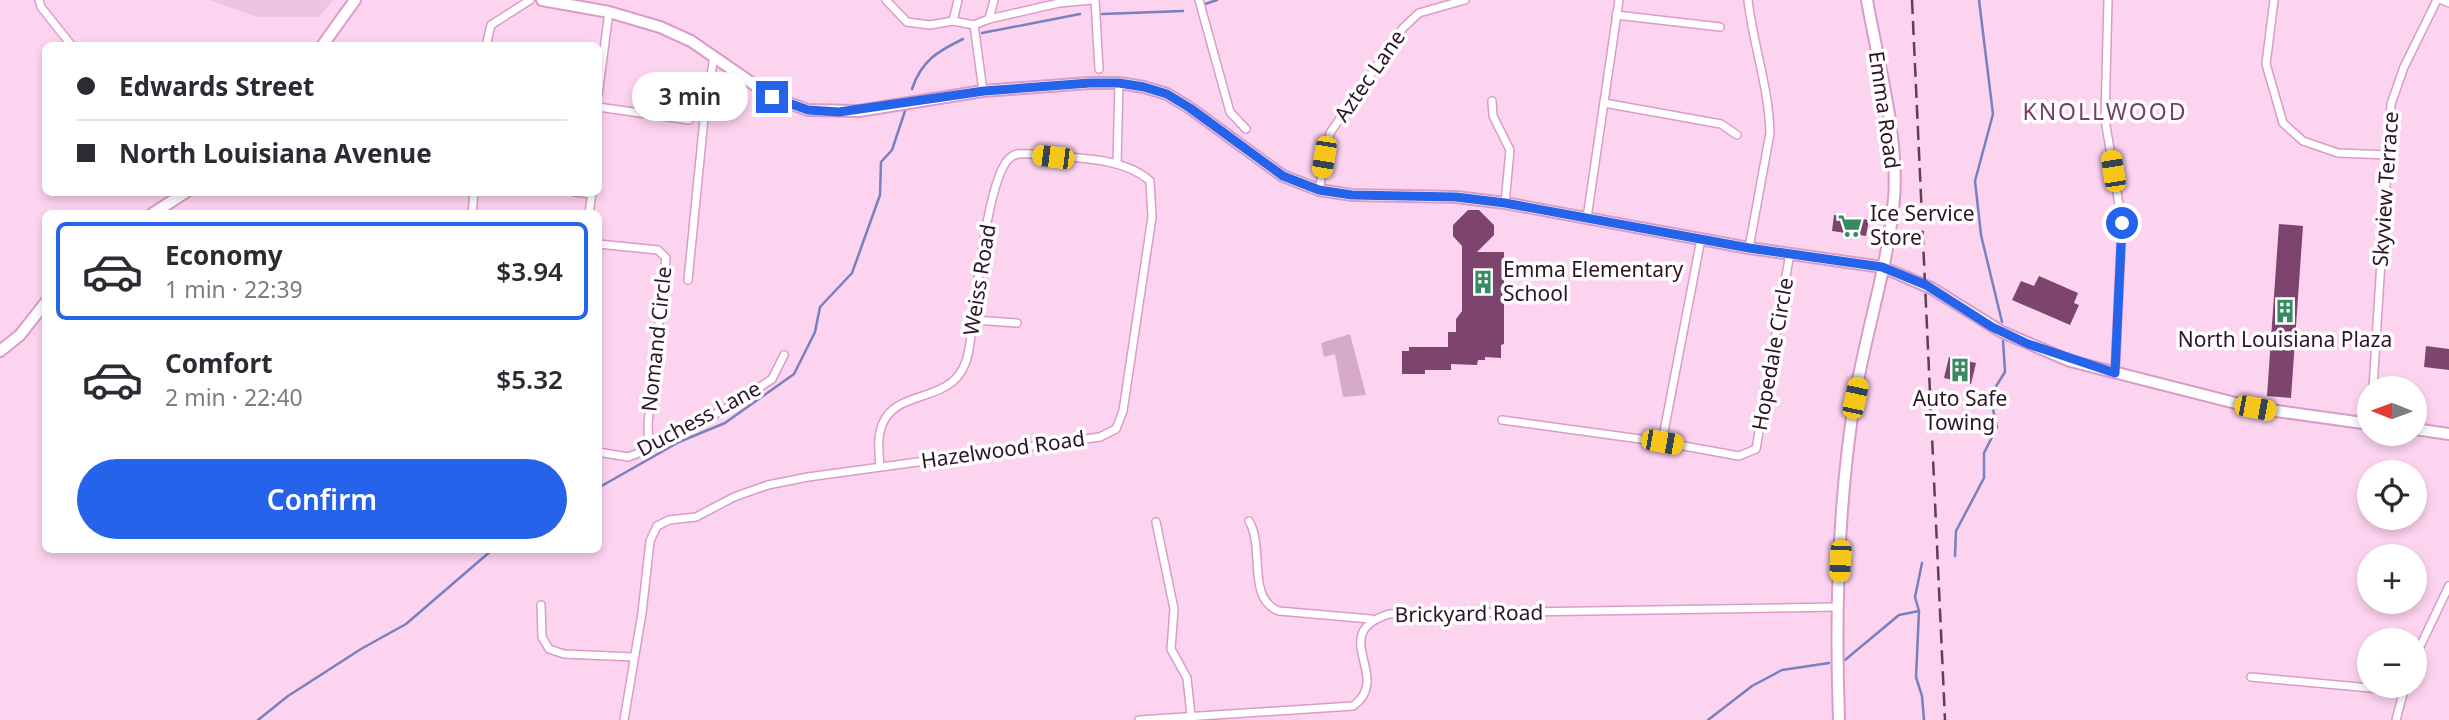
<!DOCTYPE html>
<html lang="en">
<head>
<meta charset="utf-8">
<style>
	:root { --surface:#fff; --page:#f2f2f3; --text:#2b2b33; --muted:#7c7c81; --line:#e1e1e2; --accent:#2563eb }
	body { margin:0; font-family:"Noto Sans",sans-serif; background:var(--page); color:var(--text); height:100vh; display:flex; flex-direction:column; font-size:26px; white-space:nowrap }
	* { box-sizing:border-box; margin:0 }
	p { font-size:23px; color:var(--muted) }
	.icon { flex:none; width:38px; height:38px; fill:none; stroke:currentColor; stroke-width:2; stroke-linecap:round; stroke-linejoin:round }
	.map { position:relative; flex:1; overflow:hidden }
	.drawer { position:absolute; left:42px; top:210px; width:560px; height:343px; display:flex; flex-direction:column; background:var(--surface); border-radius:10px; box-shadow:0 4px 10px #0003 }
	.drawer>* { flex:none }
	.guide { position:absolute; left:42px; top:42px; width:560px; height:154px; border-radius:10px; box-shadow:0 4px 10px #0003; display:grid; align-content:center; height:154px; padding:0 35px; background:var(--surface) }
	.needle { width:46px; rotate:271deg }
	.fabs { position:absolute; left:2357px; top:376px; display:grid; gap:14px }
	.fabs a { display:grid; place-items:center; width:70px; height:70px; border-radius:50%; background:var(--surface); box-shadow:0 4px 10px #0003; font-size:35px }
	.end { position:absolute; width:32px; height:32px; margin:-16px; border:9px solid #2563eb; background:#fff; box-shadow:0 0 0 4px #fff }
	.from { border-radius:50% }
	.bubble { position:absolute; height:49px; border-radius:24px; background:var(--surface); box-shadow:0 4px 10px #0003; font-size:23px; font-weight:600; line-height:49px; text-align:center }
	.car { position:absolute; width:21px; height:42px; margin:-21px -10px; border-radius:9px; box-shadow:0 0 5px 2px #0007; background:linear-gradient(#f5c518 24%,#345 0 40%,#f5c518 0 76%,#345 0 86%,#f5c518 0) }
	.guide b { display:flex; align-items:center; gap:24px; height:66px; font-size:26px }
	.guide b+b { border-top:2px solid var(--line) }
	.guide i { width:18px; height:18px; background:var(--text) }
	ul { padding:12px 0 0; list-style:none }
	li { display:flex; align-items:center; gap:21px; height:98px; margin:0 14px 10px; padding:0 21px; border:4px solid transparent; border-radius:10px }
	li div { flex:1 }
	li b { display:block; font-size:26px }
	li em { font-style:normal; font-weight:600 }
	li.active { border-color:var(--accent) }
	li>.icon { width:63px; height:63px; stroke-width:1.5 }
	.cta { display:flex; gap:14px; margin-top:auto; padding:14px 35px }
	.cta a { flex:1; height:80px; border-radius:42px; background:var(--accent); color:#fff; font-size:28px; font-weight:600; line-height:80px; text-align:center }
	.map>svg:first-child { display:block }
</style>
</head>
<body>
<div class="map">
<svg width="2449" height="720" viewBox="0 0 2449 720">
	<rect width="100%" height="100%" fill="#fdd4f0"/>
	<!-- built -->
	<polygon fill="#efc4e1" points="209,0 333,0 319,17 257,17"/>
	<!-- green -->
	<polygon fill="#d7aac9" points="1350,334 1366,395 1343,397 1335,354 1324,357 1321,343"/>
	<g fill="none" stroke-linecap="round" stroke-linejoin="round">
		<!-- stream -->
		<g stroke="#7880c0" stroke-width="2.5">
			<polyline points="1979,0 1993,114 1975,181 1981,235 2002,322"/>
			<polyline points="1205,4 1217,0"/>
			<polyline points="1102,14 1183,11"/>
			<polyline points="982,33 1080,14"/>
			<path d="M 912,89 C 921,61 938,51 963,39"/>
			<polyline points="598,488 679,442 725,423 794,374 815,332 820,307 852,273 880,195 881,162 892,150 905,111"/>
			<polyline points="1955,556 1956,531 1984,478 1984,453 1997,427 1990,396 2005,372 2003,340"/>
			<polyline points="1922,563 1915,597 1919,611 1916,677 1922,696 1924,720"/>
			<polyline points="1845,660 1899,615 1919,611"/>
			<polyline points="258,720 288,696 361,649 406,624 492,550"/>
			<polyline points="1708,720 1752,686 1782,670 1829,663"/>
		</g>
	</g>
	<!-- building -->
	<g fill="#7d456e">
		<polygon points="1468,210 1479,210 1494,225 1494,235 1477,252 1504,252 1504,344 1501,345 1501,358 1485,357 1485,360 1478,360 1477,365 1451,364 1451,370 1425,370 1425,374 1402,374 1402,351 1409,351 1409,347 1448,347 1448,332 1456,332 1456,319 1462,311 1462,246 1453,236 1453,225"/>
		<polygon points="1834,215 1869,220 1866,236 1832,231"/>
		<polygon points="2279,224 2303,226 2291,398 2267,396"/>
		<polygon points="2039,276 2078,293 2074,303 2079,305 2070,325 2012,300 2021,281 2034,286"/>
		<polygon points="2426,346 2449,349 2449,370 2424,367"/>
		<polygon points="1949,357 1976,363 1971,384 1944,378"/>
	</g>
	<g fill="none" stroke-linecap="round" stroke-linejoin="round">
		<!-- street casing -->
		<g stroke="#db9bc8" stroke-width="10">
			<g id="street">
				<polyline points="39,0 41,7 72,46"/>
				<polyline points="886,0 907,22 930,25 953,21 974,25 989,19 1059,3 1092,0"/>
				<polyline points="1095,0 1099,69"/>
				<polyline points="1199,0 1230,112 1246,129"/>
				<path d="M 1748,0 C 1753,44 1769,88 1770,133 L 1749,248"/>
				<polyline points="2108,0 2105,119 2122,223 2115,373"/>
				<polyline points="2274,0 2266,64 2283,123 2303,141 2338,153 2389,155"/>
				<polyline points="2442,0 2449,3"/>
				<polyline points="1616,15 1720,27"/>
				<polyline points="989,19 994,0"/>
				<polyline points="953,21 958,0"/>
				<polyline points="974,25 983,91"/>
				<polyline points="486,46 491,25 530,0"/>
				<polyline points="598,95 609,12"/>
				<polyline points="1492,101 1493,116 1510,150 1505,203"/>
				<polyline points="1604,103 1721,124 1737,135"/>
				<polyline points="598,107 689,120"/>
				<polyline points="1117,164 1119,83"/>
				<polyline points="1319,190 1330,133 1403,28 1419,13 1465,0"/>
				<polyline points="574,192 592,194"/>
				<polyline points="472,214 474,192"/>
				<polyline points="589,214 592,192"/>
				<polyline points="1587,218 1619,0"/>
				<polyline points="598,244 658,250 666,258 648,424 649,449"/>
				<polyline points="688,280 704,119 714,56"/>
				<polyline points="974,320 1017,323"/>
				<polyline points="2373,388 2391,104 2404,67 2437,0"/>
				<polyline points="1502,420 1662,442 1739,456 1756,449 1790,253"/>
				<polyline points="1662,442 1701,239"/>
				<polyline points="598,452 628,457 649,449 736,403 772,379 784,355"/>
				<path d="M 1249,521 C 1265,547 1246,599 1279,611 L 1371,619"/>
				<polyline points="1156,522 1174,609 1171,649 1187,678 1191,716"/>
				<polyline points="541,605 542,637 549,649 564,654 634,657"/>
				<polyline points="2415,657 2449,586"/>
				<polyline points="2251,677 2403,691"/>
				<path d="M 624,720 L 642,613 L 650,541 L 657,526 L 669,520 L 696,517 L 734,497 L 768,485 L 808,477 L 1100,437 L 1116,429 L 1123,411 L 1152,217 L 1150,181 C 1121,155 1069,159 1032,154 C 1024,154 1017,152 1011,157 C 986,174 975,315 969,349 C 960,409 898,384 882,425 C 877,438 879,453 880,467"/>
				<path d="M 1139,720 L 1353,706 C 1394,677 1326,634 1389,614 L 1837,607"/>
				<polyline points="2396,720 2405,686"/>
			</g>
		</g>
		<!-- secondary casing -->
		<g stroke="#db9bc8" stroke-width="14">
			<g id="secondary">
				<polyline points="542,0 609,12 660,27 691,41 772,97 808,110 859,111 983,91 1090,83 1119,83 1144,87 1167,94 1190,108 1283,176 1319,190 1352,195 1456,197 1505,203 1749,248 1882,267 1931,288 2002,332 2070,361 2255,408 2370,424"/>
				<polyline points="322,46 355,0"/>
				<polyline points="152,214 186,192"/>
				<polyline points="0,351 20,335 46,302"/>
				<polyline points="2415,429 2449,434"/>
				<path d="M 1839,720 C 1835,613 1838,503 1855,397 C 1866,331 1888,266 1894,199 C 1899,136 1878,63 1867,0"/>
			</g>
		</g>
		<!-- street -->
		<use href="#street" stroke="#fff" stroke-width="7"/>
		<!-- secondary -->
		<use href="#secondary" stroke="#fff" stroke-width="10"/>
		<!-- rail -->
		<polyline stroke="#5c4054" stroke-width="2.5" stroke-dasharray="14 7" stroke-linecap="butt" points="1912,0 1945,720"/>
	</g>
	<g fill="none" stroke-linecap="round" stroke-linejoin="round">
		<!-- route -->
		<polyline stroke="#2563eb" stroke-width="9" points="772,97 808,110 839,112 984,91 1090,83 1119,83 1144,87 1167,94 1190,108 1283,176 1319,190 1352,195 1456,197 1505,203 1749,248 1882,267 1926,285 1992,327 2028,344 2115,373 2122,223"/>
	</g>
	<!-- icons -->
	<defs>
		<g id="supermarket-bare" transform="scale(1.89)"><path d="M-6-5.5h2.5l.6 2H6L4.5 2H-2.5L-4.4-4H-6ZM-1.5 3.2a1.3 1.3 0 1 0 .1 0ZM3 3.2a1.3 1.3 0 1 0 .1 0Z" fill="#368c60" stroke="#fff" stroke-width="2.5" paint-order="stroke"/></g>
		<g id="building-bare" transform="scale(1.89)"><path d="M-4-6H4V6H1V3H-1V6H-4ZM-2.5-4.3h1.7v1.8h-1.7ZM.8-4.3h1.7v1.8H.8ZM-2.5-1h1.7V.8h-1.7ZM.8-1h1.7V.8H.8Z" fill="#368c60" stroke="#fff" stroke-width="2.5" paint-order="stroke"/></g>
	</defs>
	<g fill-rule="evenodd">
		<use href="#supermarket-bare" x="1850" y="226"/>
		<use href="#building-bare" x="1483" y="282"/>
		<use href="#building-bare" x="2285" y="311"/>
		<use href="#building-bare" x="1960" y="370"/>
	</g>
	<g text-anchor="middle" stroke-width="7" stroke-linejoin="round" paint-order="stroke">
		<!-- street labels -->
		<g font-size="21" fill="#2d1527" stroke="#fff">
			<text transform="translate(1370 76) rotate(-55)" y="7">Aztec Lane</text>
			<text transform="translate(1884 110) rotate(82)" y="7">Emma Road</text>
			<text transform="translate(2386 189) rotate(-86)" y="7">Skyview Terrace</text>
			<text transform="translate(980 280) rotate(-81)" y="7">Weiss Road</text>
			<text transform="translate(657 339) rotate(-84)" y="7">Nomand Circle</text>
			<text transform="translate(1773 354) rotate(-80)" y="7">Hopedale Circle</text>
			<text transform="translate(699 419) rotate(-28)" y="7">Duchess Lane</text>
			<text transform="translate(1003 450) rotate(-8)" y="7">Hazelwood Road</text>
			<text transform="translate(1469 614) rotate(-1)" y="7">Brickyard Road</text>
		</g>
		<!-- poi labels -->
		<g font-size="21" fill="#2d1527" stroke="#fff" text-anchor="start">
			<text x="1870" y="221">Ice Service<tspan x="1870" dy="24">Store</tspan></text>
			<text x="1503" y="277">Emma Elementary<tspan x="1503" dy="24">School</tspan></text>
			<text x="2285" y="347" text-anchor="middle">North Louisiana Plaza</text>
			<text x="1960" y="406" text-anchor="middle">Auto Safe<tspan x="1960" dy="24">Towing</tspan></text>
		</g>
		<!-- neighbourhood labels -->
		<g font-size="23" letter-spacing="2" fill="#763e68" stroke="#fff">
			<text x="2105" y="120">KNOLLWOOD</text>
		</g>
	</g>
</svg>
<div class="fabs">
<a><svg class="needle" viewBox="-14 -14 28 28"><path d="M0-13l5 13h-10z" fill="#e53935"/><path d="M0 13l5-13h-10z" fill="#7c7c81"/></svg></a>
<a><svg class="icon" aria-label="locate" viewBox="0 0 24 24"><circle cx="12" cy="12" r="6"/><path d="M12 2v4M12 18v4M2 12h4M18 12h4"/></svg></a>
<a>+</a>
<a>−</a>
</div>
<i class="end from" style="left:2122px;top:223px"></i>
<i class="end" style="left:772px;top:97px"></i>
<div class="bubble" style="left:632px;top:72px;width:116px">3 min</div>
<i class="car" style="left:1053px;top:157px;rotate:277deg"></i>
<i class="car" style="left:1324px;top:157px;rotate:189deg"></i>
<i class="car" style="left:2113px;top:171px;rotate:351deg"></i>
<i class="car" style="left:1855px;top:398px;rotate:12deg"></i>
<i class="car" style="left:2255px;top:408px;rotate:101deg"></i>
<i class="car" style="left:1662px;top:442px;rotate:100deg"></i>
<i class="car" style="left:1840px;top:561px;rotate:183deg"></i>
<div class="guide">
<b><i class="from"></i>Edwards Street</b>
<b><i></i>North Louisiana Avenue</b>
</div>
<section class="drawer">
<ul>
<li class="active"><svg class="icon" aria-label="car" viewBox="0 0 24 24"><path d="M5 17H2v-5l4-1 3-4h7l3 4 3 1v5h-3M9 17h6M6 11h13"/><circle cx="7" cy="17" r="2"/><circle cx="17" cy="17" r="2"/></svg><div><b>Economy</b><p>1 min · 22:39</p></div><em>$3.94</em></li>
<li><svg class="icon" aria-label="car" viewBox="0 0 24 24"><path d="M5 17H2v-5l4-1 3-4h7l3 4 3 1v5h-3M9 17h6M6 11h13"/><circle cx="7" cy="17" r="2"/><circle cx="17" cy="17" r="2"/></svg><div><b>Comfort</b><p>2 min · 22:40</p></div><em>$5.32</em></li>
</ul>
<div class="cta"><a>Confirm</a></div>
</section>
</div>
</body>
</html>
